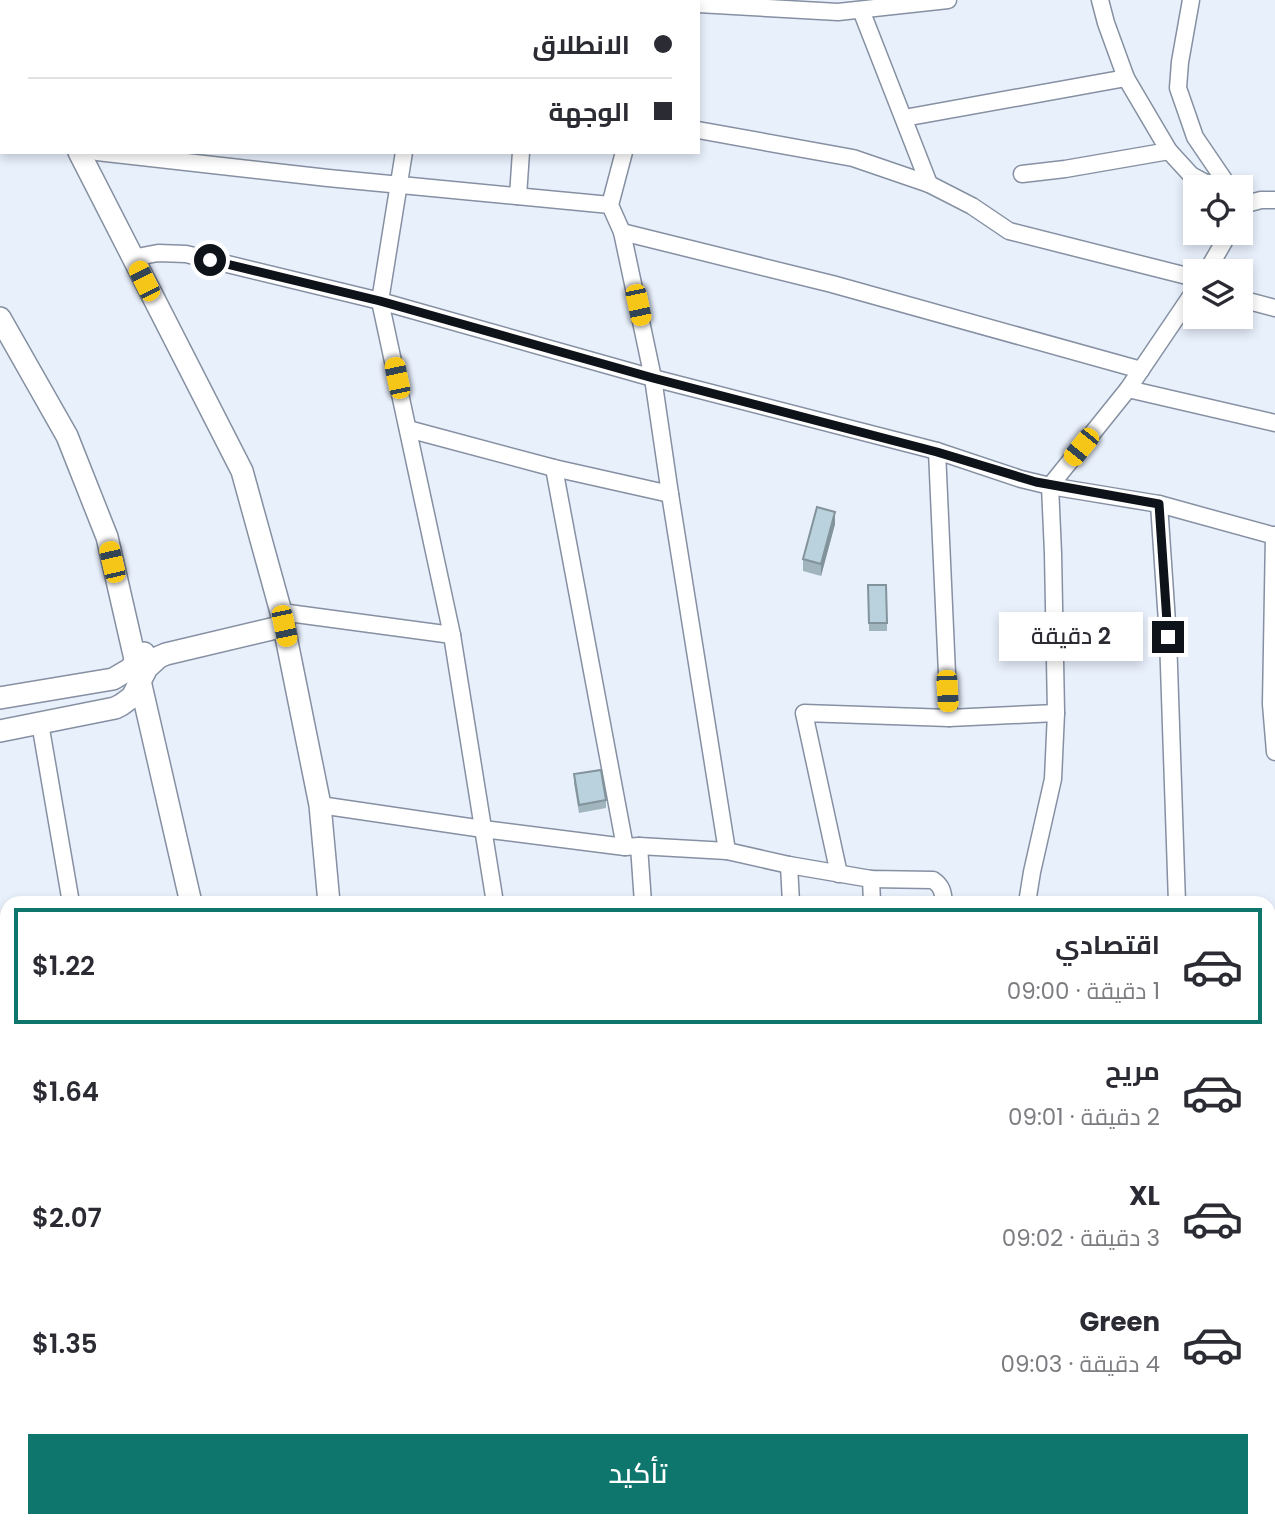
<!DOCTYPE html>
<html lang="ar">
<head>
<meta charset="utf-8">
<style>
	:root { --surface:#fff; --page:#f7f7f7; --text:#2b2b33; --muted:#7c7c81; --line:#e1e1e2; --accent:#0f766e }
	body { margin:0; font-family:Poppins,Cairo,sans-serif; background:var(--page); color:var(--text); direction:rtl; height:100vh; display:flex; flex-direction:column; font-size:26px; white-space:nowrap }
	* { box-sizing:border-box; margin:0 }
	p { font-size:23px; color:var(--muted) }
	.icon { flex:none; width:38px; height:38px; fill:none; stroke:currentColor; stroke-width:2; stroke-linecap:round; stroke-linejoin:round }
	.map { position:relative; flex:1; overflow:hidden; direction:ltr }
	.side { position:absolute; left:0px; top:896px; width:1276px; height:632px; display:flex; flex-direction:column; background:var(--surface); border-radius:21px 21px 0 0; box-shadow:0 4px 10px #0003; direction:rtl }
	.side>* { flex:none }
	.banner { position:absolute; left:0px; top:0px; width:700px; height:154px; box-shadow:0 4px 10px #0003; direction:rtl; display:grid; align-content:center; height:154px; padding:0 28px; background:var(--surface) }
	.controls { position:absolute; left:1183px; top:175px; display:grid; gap:14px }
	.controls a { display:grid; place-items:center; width:70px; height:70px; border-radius:0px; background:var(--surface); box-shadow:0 4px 10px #0003; font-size:35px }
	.end { position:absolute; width:32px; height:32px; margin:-16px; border:9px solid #0e1219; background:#fff; box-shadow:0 0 0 4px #fff }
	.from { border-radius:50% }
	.bubble { position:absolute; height:49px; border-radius:0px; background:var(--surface); box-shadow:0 4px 10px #0003; font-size:23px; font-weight:600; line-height:49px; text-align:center; direction:rtl }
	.car { position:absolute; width:21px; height:42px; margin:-21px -10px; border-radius:9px; box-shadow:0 0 5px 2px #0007; background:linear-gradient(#f5c518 24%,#345 0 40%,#f5c518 0 76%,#345 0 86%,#f5c518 0) }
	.banner b { display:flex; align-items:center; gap:24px; height:66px; font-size:26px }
	.banner b+b { border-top:2px solid var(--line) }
	.banner i { width:18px; height:18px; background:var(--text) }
	ul { padding:12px 0 0; list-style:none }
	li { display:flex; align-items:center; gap:21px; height:116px; margin:0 14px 10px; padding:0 14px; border:4px solid transparent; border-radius:0px }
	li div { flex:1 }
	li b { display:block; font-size:26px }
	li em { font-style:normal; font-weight:600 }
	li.current { border-color:var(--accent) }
	li>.icon { width:63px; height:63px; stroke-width:1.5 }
	.cta { display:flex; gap:14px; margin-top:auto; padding:14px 28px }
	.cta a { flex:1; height:80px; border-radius:0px; background:var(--accent); color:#fff; font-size:28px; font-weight:600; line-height:80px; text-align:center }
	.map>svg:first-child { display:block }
</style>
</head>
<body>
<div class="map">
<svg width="1275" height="1527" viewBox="0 0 1275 1527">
	<rect width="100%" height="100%" fill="#e8f0fc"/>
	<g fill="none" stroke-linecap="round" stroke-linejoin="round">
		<!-- minor casing -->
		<g stroke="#8590a2" stroke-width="19">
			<g id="minor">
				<polyline points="39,0 49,2"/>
				<polyline points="634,0 663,2"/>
				<polyline points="1100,0 1106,23 1126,78 1169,151 1191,175 1204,182 1228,187"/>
				<polyline points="1191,0 1180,62 1178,88 1195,137 1229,187"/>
				<polyline points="422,2 422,0"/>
				<polyline points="533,2 533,0"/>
				<polyline points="698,4 838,12 948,0"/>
				<polyline points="861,10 929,184"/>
				<polyline points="904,118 1126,78"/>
				<polyline points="698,130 853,158 929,184 972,206 1009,231 1195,278"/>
				<polyline points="97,152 328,178 610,205"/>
				<polyline points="404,152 380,301 452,635 495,903"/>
				<polyline points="624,152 610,205 622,232 653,378 670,494 727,851"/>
				<polyline points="1022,174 1065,169 1169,151"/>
				<polyline points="518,196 521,152"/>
				<polyline points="1241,212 1246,204 1261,200 1275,200"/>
				<polyline points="622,232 832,284 1141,370"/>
				<polyline points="132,258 158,253 186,254 380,301 653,378 937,451 1021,479 1050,486 1159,504 1275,536"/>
				<polyline points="1207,271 1229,233"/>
				<polyline points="1241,299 1275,308"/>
				<polyline points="1128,389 1275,423"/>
				<polyline points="408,429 554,468 670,494"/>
				<polyline points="937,451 949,718"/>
				<polyline points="554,468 625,847"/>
				<polyline points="1159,504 1168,637 1177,903"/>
				<polyline points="1274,535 1271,704 1275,752"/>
				<polyline points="281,612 452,635"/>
				<polyline points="40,723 71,903"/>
				<path d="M 320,805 L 483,829 L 625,847 L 639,846 L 727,851 L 789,865 L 871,879 L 933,880 C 942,886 943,892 944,903"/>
				<polyline points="639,846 643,903"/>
				<polyline points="789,865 791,903"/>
				<polyline points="839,874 804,713 949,718 1056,713"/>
				<polyline points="871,879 872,903"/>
				<polyline points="1027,903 1032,872 1053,779 1056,713 1053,553 1050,486 1128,389 1195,290"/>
				<polyline points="0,1009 7,1008"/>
				<polyline points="1269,1172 1275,1172"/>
				<polyline points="0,1255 7,1255"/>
				<polyline points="1269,1286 1275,1287"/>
				<polyline points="0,1363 7,1363"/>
				<polyline points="0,1485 7,1484"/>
				<polyline points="532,1521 532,1527"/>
				<polyline points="686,1521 686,1527"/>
				<polyline points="835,1521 835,1527"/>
				<polyline points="982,1521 983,1527"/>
				<polyline points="1149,1521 1149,1527"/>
			</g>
		</g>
		<!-- tertiary casing -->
		<g stroke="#8590a2" stroke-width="24">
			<g id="tertiary">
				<polyline points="0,27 2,29"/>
				<polyline points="79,152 242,471 281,612 320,805 329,903"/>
				<polyline points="0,318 67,436 107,537 191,903"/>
				<polyline points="0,698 113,679 130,669 144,653"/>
				<polyline points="0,731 115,708 121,705 132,697 147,668 159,657 166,654 284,626"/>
				<polyline points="225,1521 225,1527"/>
				<polyline points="378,1521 379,1527"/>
			</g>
		</g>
		<!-- minor -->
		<use href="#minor" stroke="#fff" stroke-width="16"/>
		<!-- tertiary -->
		<use href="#tertiary" stroke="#fff" stroke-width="21"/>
	</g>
	<!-- wall -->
	<g fill="#a0b5be">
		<polygon points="835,524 821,576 803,571 803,559"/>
		<polygon points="868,585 887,623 887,631 869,631"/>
		<polygon points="574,774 606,800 606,808 579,813 574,783"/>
	</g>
	<!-- shaded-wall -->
	<polygon fill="#82939b" points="835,512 835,524 821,576 821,564"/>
	<!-- building -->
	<g fill="#bad2dd" stroke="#82939b" stroke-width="2">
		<polygon points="817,507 835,512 821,564 803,559"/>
		<polygon points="868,585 886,585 887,623 869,623"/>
		<polygon points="601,770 606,800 579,805 574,774"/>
	</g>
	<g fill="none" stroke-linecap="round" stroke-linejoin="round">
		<!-- route -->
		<polyline stroke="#0e1219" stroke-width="9" points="210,260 380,301 653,378 937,452 1036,482 1159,504 1168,637"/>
	</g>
</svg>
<div class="controls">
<a><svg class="icon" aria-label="locate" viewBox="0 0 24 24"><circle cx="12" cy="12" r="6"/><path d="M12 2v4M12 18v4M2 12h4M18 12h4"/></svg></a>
<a><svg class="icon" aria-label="layers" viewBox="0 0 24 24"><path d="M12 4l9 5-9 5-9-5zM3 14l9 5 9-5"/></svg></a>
</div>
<i class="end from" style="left:210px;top:260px"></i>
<i class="end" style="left:1168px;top:637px"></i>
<div class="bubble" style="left:999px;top:612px;width:144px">2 دقيقة</div>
<i class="car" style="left:144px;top:281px;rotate:333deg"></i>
<i class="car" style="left:638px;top:305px;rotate:168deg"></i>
<i class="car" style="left:397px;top:378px;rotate:348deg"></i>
<i class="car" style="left:1081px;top:447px;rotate:219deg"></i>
<i class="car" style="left:112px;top:562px;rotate:347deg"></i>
<i class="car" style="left:284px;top:626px;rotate:168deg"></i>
<i class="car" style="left:947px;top:691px;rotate:177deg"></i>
<div class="banner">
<b><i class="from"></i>الانطلاق</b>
<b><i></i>الوجهة</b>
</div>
<section class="side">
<ul>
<li class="current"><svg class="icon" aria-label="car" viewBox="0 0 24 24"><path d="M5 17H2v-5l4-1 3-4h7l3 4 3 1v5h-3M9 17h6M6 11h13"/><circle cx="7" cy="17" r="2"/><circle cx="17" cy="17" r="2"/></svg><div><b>اقتصادي</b><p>1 دقيقة · 09:00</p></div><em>$1.22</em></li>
<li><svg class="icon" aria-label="car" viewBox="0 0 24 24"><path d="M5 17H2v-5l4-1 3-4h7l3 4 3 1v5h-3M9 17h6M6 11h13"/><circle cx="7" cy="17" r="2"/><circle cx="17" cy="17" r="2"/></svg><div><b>مريح</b><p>2 دقيقة · 09:01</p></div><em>$1.64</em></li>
<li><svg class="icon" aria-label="car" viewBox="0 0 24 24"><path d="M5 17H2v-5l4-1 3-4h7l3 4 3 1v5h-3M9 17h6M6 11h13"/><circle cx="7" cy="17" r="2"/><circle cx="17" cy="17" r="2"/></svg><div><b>XL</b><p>3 دقيقة · 09:02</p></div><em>$2.07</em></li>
<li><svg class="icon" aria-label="car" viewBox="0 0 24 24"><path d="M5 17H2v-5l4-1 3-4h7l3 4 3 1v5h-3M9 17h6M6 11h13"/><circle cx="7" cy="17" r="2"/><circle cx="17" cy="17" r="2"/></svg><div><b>Green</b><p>4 دقيقة · 09:03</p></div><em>$1.35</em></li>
</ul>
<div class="cta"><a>تأكيد</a></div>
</section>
</div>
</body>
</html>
